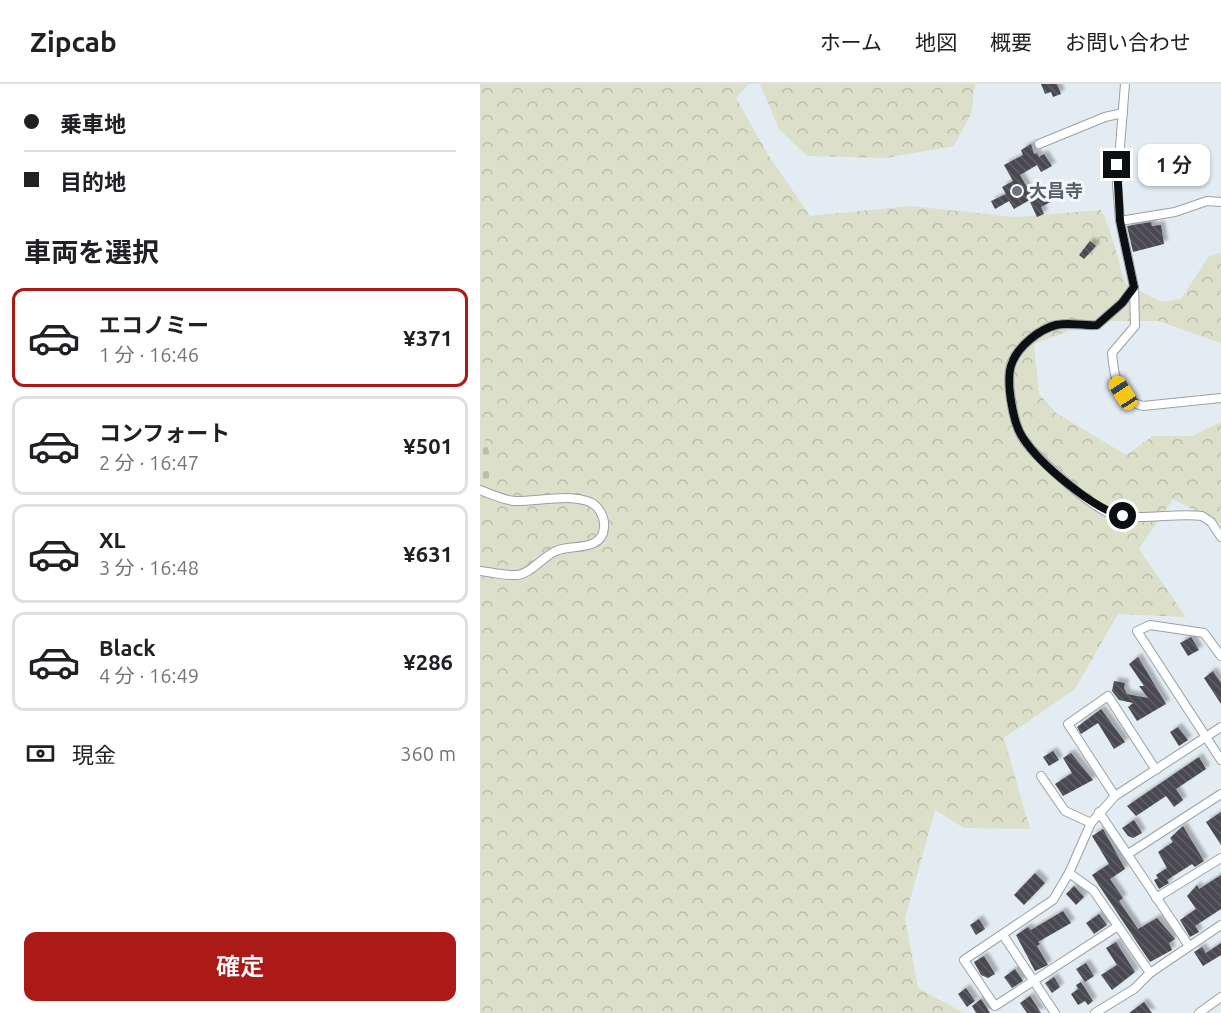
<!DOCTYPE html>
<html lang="ja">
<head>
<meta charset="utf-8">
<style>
	:root { --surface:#fff; --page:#f6f6f6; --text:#202124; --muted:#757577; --line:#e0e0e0; --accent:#ac1a18 }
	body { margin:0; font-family:Ubuntu,"Noto Sans JP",sans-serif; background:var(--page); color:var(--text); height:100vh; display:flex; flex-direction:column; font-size:22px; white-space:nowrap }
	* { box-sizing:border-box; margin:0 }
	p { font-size:20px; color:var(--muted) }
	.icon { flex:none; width:33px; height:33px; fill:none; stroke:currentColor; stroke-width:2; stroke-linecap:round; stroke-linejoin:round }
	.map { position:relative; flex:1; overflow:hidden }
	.sheet { display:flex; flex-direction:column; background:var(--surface); width:480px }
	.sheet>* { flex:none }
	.hud { display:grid; align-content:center; height:132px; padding:0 24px; background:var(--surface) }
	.end { position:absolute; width:27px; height:27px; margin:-14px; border:8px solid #0d1012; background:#fff; box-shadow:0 0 0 3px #fff }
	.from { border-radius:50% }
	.bubble { position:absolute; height:42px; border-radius:12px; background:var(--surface); box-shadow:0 2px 4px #0004; font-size:20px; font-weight:600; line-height:42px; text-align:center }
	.car { position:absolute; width:18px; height:36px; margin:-18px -9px; border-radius:8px; box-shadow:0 0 4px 2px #0007; background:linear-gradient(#f5c518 24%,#345 0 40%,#f5c518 0 76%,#345 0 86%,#f5c518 0) }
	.hud b { display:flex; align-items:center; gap:21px; height:57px; font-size:22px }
	.hud b+b { border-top:2px solid var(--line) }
	.hud i { width:15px; height:15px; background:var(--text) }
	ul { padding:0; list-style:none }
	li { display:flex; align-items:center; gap:18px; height:99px; margin:0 12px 9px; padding:0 12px; border:3px solid var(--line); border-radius:12px }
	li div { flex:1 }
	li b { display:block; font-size:22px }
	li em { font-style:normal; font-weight:600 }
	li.active { border-color:var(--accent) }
	li>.icon { width:54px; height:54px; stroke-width:1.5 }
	h2 { padding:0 24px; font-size:27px; line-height:72px }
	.pay { display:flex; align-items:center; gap:15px; height:66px; padding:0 24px; font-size:22px }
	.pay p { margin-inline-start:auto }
	.action { display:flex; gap:12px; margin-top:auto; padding:12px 24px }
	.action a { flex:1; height:69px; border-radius:12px; background:var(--accent); color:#fff; font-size:24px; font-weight:600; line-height:69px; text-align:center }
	header { display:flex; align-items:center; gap:36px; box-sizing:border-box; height:84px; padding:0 30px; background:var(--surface); border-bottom:2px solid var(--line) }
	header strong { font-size:28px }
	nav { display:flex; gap:33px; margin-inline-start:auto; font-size:21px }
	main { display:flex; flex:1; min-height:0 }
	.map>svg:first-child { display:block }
</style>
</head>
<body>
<header>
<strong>Zipcab</strong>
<nav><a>ホーム</a><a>地図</a><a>概要</a><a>お問い合わせ</a></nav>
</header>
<main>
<section class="sheet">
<div class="hud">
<b><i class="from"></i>乗車地</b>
<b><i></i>目的地</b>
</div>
<h2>車両を選択</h2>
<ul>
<li class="active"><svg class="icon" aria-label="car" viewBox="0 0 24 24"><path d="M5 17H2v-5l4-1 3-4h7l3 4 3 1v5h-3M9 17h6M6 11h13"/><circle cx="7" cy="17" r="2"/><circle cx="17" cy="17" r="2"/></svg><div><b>エコノミー</b><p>1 分 · 16:46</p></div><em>¥371</em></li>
<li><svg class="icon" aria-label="car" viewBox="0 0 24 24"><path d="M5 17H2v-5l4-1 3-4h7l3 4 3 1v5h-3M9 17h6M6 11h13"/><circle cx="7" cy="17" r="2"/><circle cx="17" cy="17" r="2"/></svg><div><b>コンフォート</b><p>2 分 · 16:47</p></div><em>¥501</em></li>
<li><svg class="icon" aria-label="car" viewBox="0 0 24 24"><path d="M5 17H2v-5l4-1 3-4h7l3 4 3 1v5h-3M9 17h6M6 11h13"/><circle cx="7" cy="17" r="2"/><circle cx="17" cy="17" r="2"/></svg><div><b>XL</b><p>3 分 · 16:48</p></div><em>¥631</em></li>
<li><svg class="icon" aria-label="car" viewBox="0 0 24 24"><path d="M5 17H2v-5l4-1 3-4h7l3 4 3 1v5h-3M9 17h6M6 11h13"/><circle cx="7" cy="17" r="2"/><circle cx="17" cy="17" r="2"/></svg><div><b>Black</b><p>4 分 · 16:49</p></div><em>¥286</em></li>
</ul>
<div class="pay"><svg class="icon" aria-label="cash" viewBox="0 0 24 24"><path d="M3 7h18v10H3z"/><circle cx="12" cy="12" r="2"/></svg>現金<p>360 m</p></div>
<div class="action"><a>確定</a></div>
</section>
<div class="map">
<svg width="741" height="929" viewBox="0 0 741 929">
	<defs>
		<pattern id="forest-crowns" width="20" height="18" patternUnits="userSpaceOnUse" patternTransform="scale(1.5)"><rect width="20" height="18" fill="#dcdfc9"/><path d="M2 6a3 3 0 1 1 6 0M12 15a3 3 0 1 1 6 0" fill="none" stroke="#bcbeac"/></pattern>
		<pattern id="cemetery-stones" width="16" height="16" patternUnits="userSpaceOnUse" patternTransform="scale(1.5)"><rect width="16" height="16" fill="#dcdfc9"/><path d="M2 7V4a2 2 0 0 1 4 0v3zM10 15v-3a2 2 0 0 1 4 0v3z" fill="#bcbeac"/></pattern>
		<pattern id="building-back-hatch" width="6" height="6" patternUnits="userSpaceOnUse" patternTransform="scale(1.5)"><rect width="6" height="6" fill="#4a4850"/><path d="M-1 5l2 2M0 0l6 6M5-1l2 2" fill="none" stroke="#605e65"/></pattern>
		<filter id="shadow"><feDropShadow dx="4" dy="-4" stdDeviation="1.5" flood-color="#0004"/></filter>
	</defs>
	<rect width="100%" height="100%" fill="#e3ecf3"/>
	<!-- forest -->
	<g fill="url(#forest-crowns)">
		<path d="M 0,0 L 269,0 L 256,14 L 289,72 L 330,132 L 430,122 L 535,133 L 621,126 C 634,151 636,174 646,200 L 681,218 L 701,215 L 729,172 L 741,169 L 741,259 L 678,237 L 616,237 L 554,260 L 559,310 L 575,328 L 646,371 L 673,352 L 712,352 L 741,338 L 741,440 L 693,415 L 659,465 L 706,533 L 638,530 L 595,605 L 524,654 L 550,745 L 484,744 L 455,726 L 425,834 L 438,904 L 484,929 L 0,929 Z"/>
		<polygon points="280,0 495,0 491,30 474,62 405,74 327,72 299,45"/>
	</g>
	<!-- cemetery -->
	<polygon fill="url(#cemetery-stones)" points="0,346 4,351 16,393 1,399"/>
	<!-- building -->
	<g fill="url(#building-back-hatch)" filter="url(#shadow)">
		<polygon points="561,0 577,0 581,10 573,13 571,8 565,10"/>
		<polygon points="551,60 554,70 557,69 559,73 564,70 572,82 561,88 557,81 540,91 553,114 534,125 529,117 515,125 511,117 526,110 522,103 533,97 524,81 543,71 541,66"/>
		<polygon points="575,105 580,113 561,123 564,130 557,133 550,118"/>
		<polygon points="671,138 672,142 681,141 684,160 653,168 647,142"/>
		<polygon points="610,157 616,162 604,175 599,171"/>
		<polygon points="711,553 719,566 708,572 700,559"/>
		<polygon points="658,573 686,620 657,637 648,623 653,619 639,616 632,607 634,597 645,599 644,604 647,610 668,614 659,602 664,602 649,580"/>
		<polygon points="733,587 741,599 741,620 724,594"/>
		<polygon points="621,625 645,658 634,665 618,639 601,650 597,643"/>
		<polygon points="698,643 708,656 699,662 690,648"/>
		<polygon points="573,667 579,676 569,682 563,673"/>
		<polygon points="591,669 613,696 583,712 575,700 592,689 583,674"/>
		<polygon points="719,673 726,685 696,705 703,716 694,723 686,712 656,732 647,722"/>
		<polygon points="741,728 741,761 726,738"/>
		<polygon points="654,736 662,749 653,754 648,752 642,744"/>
		<polygon points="703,742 724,777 715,783 712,780 687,796 689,799 679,805 674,796 678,794 676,791 687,784 678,768 693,758 690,754"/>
		<polygon points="623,745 645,785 630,795 643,814 639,817 658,845 677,834 695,855 689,859 692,866 670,878 612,791 629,780 612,752"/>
		<polygon points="555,789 565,799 544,821 534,811"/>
		<polygon points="741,791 741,825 715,842 719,848 710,853 700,836 716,825 707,812 717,801 719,805"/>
		<polygon points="594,802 604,813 596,821 586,810"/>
		<polygon points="583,827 591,839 558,858 560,860 557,862 568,881 555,887 536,851 548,843 551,846"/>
		<polygon points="619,830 627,841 614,850 606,839"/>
		<polygon points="499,835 505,845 496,851 490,841"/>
		<polygon points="636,858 655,888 632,906 621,891 637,881 626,864"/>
		<polygon points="741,859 741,871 723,882 714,868 722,863 726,869"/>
		<polygon points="504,872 515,890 508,894 501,891 494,878"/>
		<polygon points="606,879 614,892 605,898 596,885"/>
		<polygon points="535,885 543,897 532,904 524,893"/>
		<polygon points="574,893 580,903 572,909 565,899"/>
		<polygon points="601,898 613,917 608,921 605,917 598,921 591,910 598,905 596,901"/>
		<polygon points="486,904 495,917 487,923 478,910"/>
		<polygon points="550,912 561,929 547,929 540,919"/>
		<polygon points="501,915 510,929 496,929 492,922"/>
		<polygon points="664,918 672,929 649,929"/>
	</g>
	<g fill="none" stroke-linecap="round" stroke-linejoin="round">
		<!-- minor casing -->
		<g stroke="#99a1a8" stroke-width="10">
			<g id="minor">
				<path d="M 645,0 L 637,100 L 640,137 L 654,203 L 642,219 L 617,241 C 604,242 590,238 577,241 C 560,244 539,262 532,278 C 525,294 533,338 542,353 C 554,372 607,419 627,428 C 655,439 692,428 722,432 L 731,438 L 741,453"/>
				<polyline points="559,60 625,33 643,29"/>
				<polyline points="640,137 695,128 727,117 741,118"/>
				<path d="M 654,203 L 655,242 L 632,269 C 634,292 637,316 663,322 L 741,314"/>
				<path d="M 0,406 C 11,410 23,416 35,417 C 56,418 100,407 116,422 C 121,427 125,436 124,443 C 123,468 91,460 76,467 C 63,472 51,490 37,491 C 25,492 12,488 0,487"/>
				<polyline points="741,572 724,549 670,541 657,547 741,676"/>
				<polyline points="561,692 585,727 611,739 635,712 741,643"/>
				<polyline points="635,712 588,640 628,612 676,686"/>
				<polyline points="619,728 709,862"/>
				<polyline points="611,739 589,789 573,816 484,876 515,922 638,842 670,889 654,905 615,929"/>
				<polyline points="648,770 741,710"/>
				<polyline points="589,789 613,806 638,842"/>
				<polyline points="676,814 741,774"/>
				<polyline points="523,851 575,929"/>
				<polyline points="670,889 741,841"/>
				<polyline points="719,929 741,913"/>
			</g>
		</g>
		<!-- minor -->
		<use href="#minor" stroke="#fff" stroke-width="8"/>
	</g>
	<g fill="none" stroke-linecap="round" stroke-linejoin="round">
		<!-- route -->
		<path stroke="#0d1012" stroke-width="8" d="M 637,81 L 640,137 L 654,203 L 642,219 L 617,241 C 604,242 590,238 576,241 C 560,245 538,262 532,279 C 525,295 533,340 543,354 C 560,380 613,425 643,432"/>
	</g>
	<!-- markers -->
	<circle fill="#6b7280" stroke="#f2f9fe" stroke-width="2" cx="537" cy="107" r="6"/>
	<g text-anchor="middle" stroke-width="6" stroke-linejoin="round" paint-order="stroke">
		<!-- worship labels -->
		<g font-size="18" font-weight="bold" fill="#5b616d" stroke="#f2f9fe" text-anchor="start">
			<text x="549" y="113">大昌寺</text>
		</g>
	</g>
</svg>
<i class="end from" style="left:643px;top:432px"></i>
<i class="end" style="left:637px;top:81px"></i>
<div class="bubble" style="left:658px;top:60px;width:72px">1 分</div>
<i class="car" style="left:643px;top:309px;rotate:327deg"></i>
</div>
</main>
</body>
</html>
